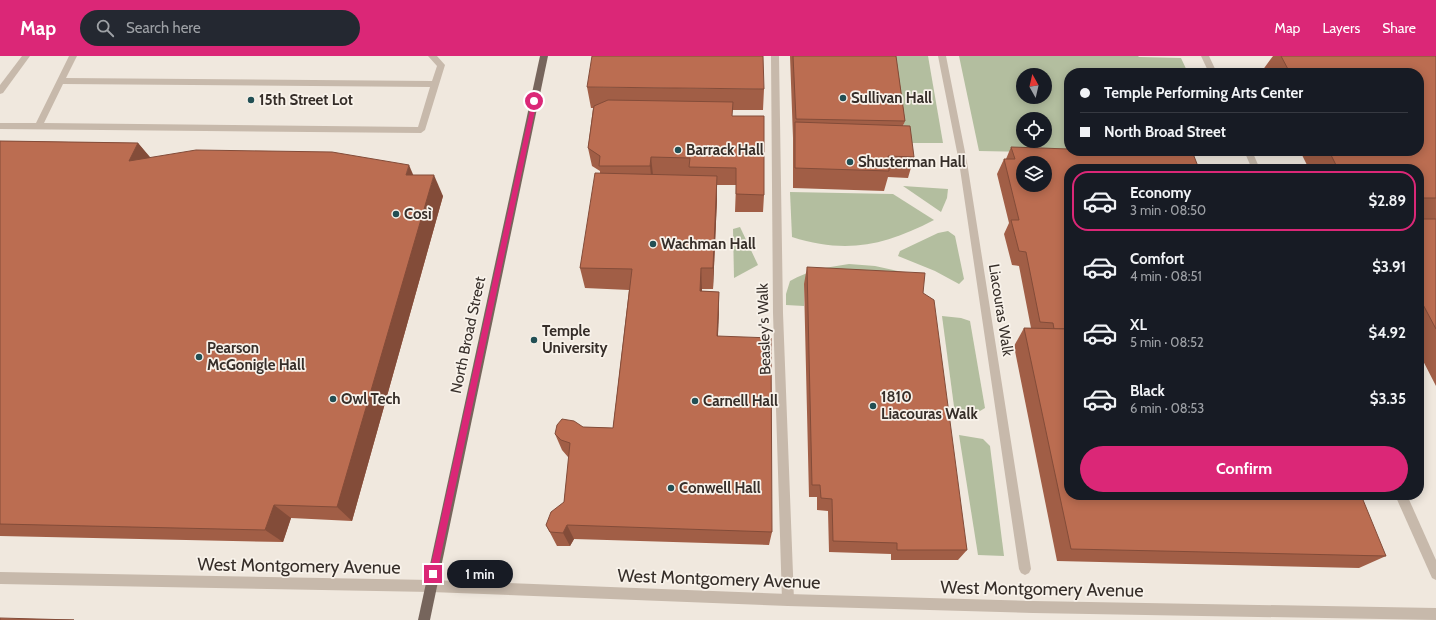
<!DOCTYPE html>
<html lang="en">
<head>
<meta charset="utf-8">
<style>
	:root { --surface:#171b24; --page:#242831; --text:#f1f3f6; --muted:#9ea1a6; --line:#363941; --accent:#db2777 }
	body { margin:0; font-family:Cabin,sans-serif; background:var(--page); color:var(--text); height:100vh; display:flex; flex-direction:column; font-size:15px; white-space:nowrap }
	* { box-sizing:border-box; margin:0 }
	p { font-size:13px; color:var(--muted) }
	.icon { flex:none; width:22px; height:22px; fill:none; stroke:currentColor; stroke-width:2; stroke-linecap:round; stroke-linejoin:round }
	.map { position:relative; flex:1; overflow:hidden }
	.sheet { position:absolute; left:1064px; top:108px; width:360px; height:336px; display:flex; flex-direction:column; background:var(--surface); border-radius:16px; box-shadow:0 2px 10px #0003 }
	.sheet>* { flex:none }
	.top-card { position:absolute; left:1064px; top:12px; width:360px; height:88px; border-radius:16px; box-shadow:0 2px 10px #0003; display:grid; align-content:center; height:88px; padding:0 16px; background:var(--surface) }
	.needle { width:26px; rotate:352deg }
	.controls { position:absolute; left:1016px; top:12px; display:grid; gap:8px }
	.controls a { display:grid; place-items:center; width:36px; height:36px; border-radius:50%; background:var(--surface); box-shadow:0 2px 10px #0003; font-size:20px }
	.end { position:absolute; width:18px; height:18px; margin:-9px; border:5px solid #db2777; background:#fff; box-shadow:0 0 0 2px #fff }
	.from { border-radius:50% }
	.bubble { position:absolute; height:28px; border-radius:14px; background:var(--surface); box-shadow:0 2px 10px #0003; font-size:13px; font-weight:700; line-height:28px; text-align:center }
	.top-card b { display:flex; align-items:center; gap:14px; height:38px; font-size:15px }
	.top-card b+b { border-top:1px solid var(--line) }
	.top-card i { width:10px; height:10px; background:var(--text) }
	ul { padding:7px 0 0; list-style:none }
	li { display:flex; align-items:center; gap:12px; height:60px; margin:0 8px 6px; padding:0 8px; border:2px solid transparent; border-radius:16px }
	li div { flex:1 }
	li b { display:block; font-size:15px }
	li em { font-style:normal; font-weight:700 }
	li.active { border-color:var(--accent) }
	li>.icon { width:36px; height:36px; stroke-width:1.5 }
	.action { display:flex; gap:8px; margin-top:auto; padding:8px 16px }
	.action a { flex:1; height:46px; border-radius:24px; background:var(--accent); color:#fff; font-size:16px; font-weight:700; line-height:46px; text-align:center }
	header { display:flex; align-items:center; gap:24px; box-sizing:border-box; height:56px; padding:0 20px; background:var(--accent); color:#fff }
	header strong { font-size:19px }
	nav { display:flex; gap:22px; margin-inline-start:auto; font-size:14px }
	.search { width:280px; height:36px; background:var(--page); display:flex; align-items:center; gap:10px; box-sizing:border-box; padding:0 14px; border-radius:22px; color:var(--muted); font-size:15px }
	.map>svg:first-child { display:block }
</style>
</head>
<body>
<header>
<strong>Map</strong>
<div class="search"><svg class="icon" aria-label="search" viewBox="0 0 24 24"><circle cx="10" cy="10" r="6"/><path d="M15 15l6 6"/></svg>Search here</div>
<nav><a>Map</a><a>Layers</a><a>Share</a></nav>
</header>
<div class="map">
<svg width="1436" height="564" viewBox="0 0 1436 564">
	<rect width="100%" height="100%" fill="#f0e8de"/>
	<!-- green -->
	<g fill="#b3be9f" fill-rule="evenodd">
		<polygon points="893,0 928,0 943,87 907,87"/>
		<path d="M 959,0 L 1138,0 L 1139,1 L 1181,2 L 1188,17 L 1069,17 L 1069,95 L 1222,95 L 1224,99 L 979,95 ZM 1023,19 L 1045,19 L 1045,41 L 1023,41 ZM 1023,63 L 1045,63 L 1045,85 L 1023,85 Z"/>
		<polygon points="903,130 948,133 947,142 941,156"/>
		<path d="M 790,136 L 893,138 L 934,164 C 884,190 846,198 792,181 Z"/>
		<polygon points="740,171 758,209 734,222 733,173"/>
		<polygon points="948,175 955,180 964,223 959,228 935,215 898,200 900,195 938,177"/>
		<path d="M 849,208 L 875,210 L 916,219 L 804,228 L 804,250 L 786,249 L 786,238 L 790,225 C 809,214 828,211 849,208 Z"/>
		<polygon points="942,260 961,262 970,265 985,352 975,358 955,358"/>
		<polygon points="959,379 983,383 990,390 1004,500 978,499"/>
	</g>
	<g fill="none" stroke-linecap="round" stroke-linejoin="round">
		<!-- lane -->
		<g fill="#c7b9ab" fill-rule="evenodd">
			<path d="M 69,0 L 77,0 L 66,22 L 432,25 L 437,10 L 428,0 L 437,0 L 445,9 L 425,74 L 421,77 L 0,73 L 0,67 L 36,67 ZM 63,28 L 430,31 L 418,71 L 44,67 Z"/>
			<polygon points="771,0 779,0 783,257 794,544 792,548 788,550 784,548 782,544 773,257"/>
		</g>
		<!-- street -->
		<g fill="#c7b9ab" fill-rule="evenodd">
			<polygon points="22,0 30,0 3,37 0,38 0,29"/>
			<polygon points="938,0 946,0 967,106 1031,513 1029,517 1025,519 1021,517 1019,513 959,106"/>
			<polygon points="1201,0 1209,0 1217,17 1209,17"/>
			<polygon points="1244,95 1252,95 1260,113 1252,113"/>
			<polygon points="1395,439 1407,439 1436,504 1436,524 1432,522"/>
			<polygon points="0,516 431,524 788,538 1033,545 1436,552 1436,564 1033,557 788,550 431,536 0,528"/>
		</g>
		<!-- primary -->
		<polygon fill="#76655c" fill-rule="evenodd" points="540,0 548,0 430,564 418,564"/>
	</g>
	<!-- wall -->
	<g fill="#a15e46">
		<polygon points="790,0 896,0 905,65 903,70 914,101 908,122 888,121 884,135 793,132 793,82"/>
		<polygon points="1273,0 1436,0 1436,330 1419,297 1419,113 1309,113 1300,95 1419,95 1419,17 1263,17 1262,15"/>
		<polygon points="587,31 764,33 763,54 732,54 732,60 764,139 763,156 735,156 736,129 717,129 717,143 713,233 702,233 702,235 719,236 718,280 772,476 769,489 574,483 570,490 557,490 546,469 564,446 569,401 568,401 562,394 555,378 583,371 613,372 629,234 585,232 580,212 600,117 600,115 592,110 588,92 593,52 591,52"/>
		<polygon points="0,85 138,87 150,102 413,119 443,140 352,465 291,462 283,486 0,480"/>
		<polygon points="1011,91 1069,113 1386,500 1359,512 1057,505 1014,290 1024,272 1031,272 1019,210 1012,209 1004,178 1009,167 997,118 1004,103 1006,103"/>
		<polygon points="807,211 923,237 967,494 958,504 891,504 891,498 829,496 828,455 817,454 817,441 809,441 804,228"/>
	</g>
	<!-- shaded-wall -->
	<g fill="#834c39">
		<polygon points="138,87 156,108 129,105"/>
		<polygon points="651,101 653,119 652,128 650,110"/>
		<polygon points="409,109 418,130 406,119"/>
		<polygon points="434,119 443,140 352,465 337,451"/>
		<polygon points="717,120 717,143 713,233 713,212"/>
		<polygon points="701,212 702,233 701,256 700,235"/>
		<polygon points="719,236 719,256 717,299 717,280"/>
		<polygon points="274,449 291,462 283,486 265,474"/>
		<polygon points="567,469 574,483 570,490 563,477"/>
	</g>
	<!-- building -->
	<g fill="#bb6d51" stroke="#834c39" fill-rule="evenodd">
		<polygon points="592,0 763,0 764,33 587,31"/>
		<polygon points="793,0 896,0 905,65 796,63"/>
		<polygon points="1281,0 1436,0 1436,142 1419,142 1419,113 1338,113 1329,95 1419,95 1419,17 1290,17"/>
		<polygon points="608,44 733,46 732,60 764,60 764,139 736,138 736,112 689,111 690,102 651,101 650,110 599,110 600,100 588,92 594,50"/>
		<polygon points="795,66 910,70 914,101 888,100 889,115 795,112"/>
		<polygon points="0,85 138,87 129,105 196,94 332,96 409,109 406,119 434,119 337,451 274,449 265,474 0,468"/>
		<path d="M 1011,91 L 1069,93 L 1069,95 L 1192,95 L 1199,113 L 1069,113 L 1069,273 L 1054,273 L 1053,267 L 1040,266 L 1026,196 L 1019,195 L 1011,164 L 1019,164 L 1004,103 L 1015,103 ZM 1023,107 L 1045,107 L 1045,129 L 1023,129 Z"/>
		<polygon points="595,117 717,120 713,212 701,212 700,235 719,236 717,280 771,282 772,476 567,469 563,477 550,476 546,469 551,456 564,446 570,387 561,384 555,378 557,369 562,363 574,365 583,371 613,372 632,213 580,212"/>
		<polygon points="1419,163 1436,163 1436,273 1419,241"/>
		<polygon points="807,211 925,217 923,237 934,244 967,494 897,494 897,487 833,485 832,443 821,442 820,429 812,429"/>
		<polygon points="1024,272 1069,273 1069,439 1361,439 1386,500 1071,493"/>
		<polygon points="0,562 74,564 0,564"/>
	</g>
	<!-- route -->
	<polygon fill="#db2777" points="534,43 537,45 437,518 433,522 429,518 532,45"/>
	<!-- markers -->
	<g fill="#224f54" stroke="#f8f2ea" stroke-width="1.5">
		<circle cx="843" cy="42" r="4"/>
		<circle cx="251" cy="44" r="4"/>
		<circle cx="678" cy="94" r="4"/>
		<circle cx="850" cy="106" r="4"/>
		<circle cx="396" cy="158" r="4"/>
		<circle cx="653" cy="188" r="4"/>
		<circle cx="534" cy="284" r="4"/>
		<circle cx="199" cy="301" r="4"/>
		<circle cx="333" cy="343" r="4"/>
		<circle cx="695" cy="345" r="4"/>
		<circle cx="873" cy="350" r="4"/>
		<circle cx="671" cy="432" r="4"/>
	</g>
	<g text-anchor="middle" stroke-width="3.5" stroke-linejoin="round" paint-order="stroke">
		<!-- poi labels -->
		<g font-size="15" font-weight="bold" fill="#362e29" stroke="#f8f2ea" text-anchor="start">
			<text x="851" y="47">Sullivan Hall</text>
			<text x="259" y="49">15th Street Lot</text>
			<text x="686" y="99">Barrack Hall</text>
			<text x="858" y="111">Shusterman Hall</text>
			<text x="404" y="163">Così</text>
			<text x="661" y="193">Wachman Hall</text>
			<text x="542" y="280">Temple<tspan x="542" dy="17">University</tspan></text>
			<text x="207" y="297">Pearson<tspan x="207" dy="17">McGonigle Hall</tspan></text>
			<text x="881" y="346">1810<tspan x="881" dy="17">Liacouras Walk</tspan></text>
			<text x="341" y="348">Owl Tech</text>
			<text x="703" y="350">Carnell Hall</text>
			<text x="679" y="437">Conwell Hall</text>
		</g>
		<!-- street labels -->
		<g font-size="15" fill="#362e29" stroke="#f8f2ea">
			<text transform="translate(1001 254) rotate(81)" y="5">Liacouras Walk</text>
			<text transform="translate(764 273) rotate(-92)" y="5">Beasley's Walk</text>
			<text transform="translate(468 279) rotate(-78)" y="5">North Broad Street</text>
		</g>
		<!-- near-street labels -->
		<g font-size="18" fill="#362e29" stroke="#f8f2ea">
			<text transform="translate(299 510) rotate(1)" y="6">West Montgomery Avenue</text>
			<text transform="translate(719 523) rotate(2)" y="6">West Montgomery Avenue</text>
			<text transform="translate(1042 533) rotate(1)" y="6">West Montgomery Avenue</text>
		</g>
	</g>
</svg>
<div class="controls">
<a><svg class="needle" viewBox="-14 -14 28 28"><path d="M0-13l5 13h-10z" fill="#e53935"/><path d="M0 13l5-13h-10z" fill="#9ea1a6"/></svg></a>
<a><svg class="icon" aria-label="locate" viewBox="0 0 24 24"><circle cx="12" cy="12" r="6"/><path d="M12 2v4M12 18v4M2 12h4M18 12h4"/></svg></a>
<a><svg class="icon" aria-label="layers" viewBox="0 0 24 24"><path d="M12 4l9 5-9 5-9-5zM3 14l9 5 9-5"/></svg></a>
</div>
<i class="end from" style="left:534px;top:45px"></i>
<i class="end" style="left:433px;top:518px"></i>
<div class="bubble" style="left:447px;top:504px;width:66px">1 min</div>
<div class="top-card">
<b><i class="from"></i>Temple Performing Arts Center</b>
<b><i></i>North Broad Street</b>
</div>
<section class="sheet">
<ul>
<li class="active"><svg class="icon" aria-label="car" viewBox="0 0 24 24"><path d="M5 17H2v-5l4-1 3-4h7l3 4 3 1v5h-3M9 17h6M6 11h13"/><circle cx="7" cy="17" r="2"/><circle cx="17" cy="17" r="2"/></svg><div><b>Economy</b><p>3 min · 08:50</p></div><em>$2.89</em></li>
<li><svg class="icon" aria-label="car" viewBox="0 0 24 24"><path d="M5 17H2v-5l4-1 3-4h7l3 4 3 1v5h-3M9 17h6M6 11h13"/><circle cx="7" cy="17" r="2"/><circle cx="17" cy="17" r="2"/></svg><div><b>Comfort</b><p>4 min · 08:51</p></div><em>$3.91</em></li>
<li><svg class="icon" aria-label="car" viewBox="0 0 24 24"><path d="M5 17H2v-5l4-1 3-4h7l3 4 3 1v5h-3M9 17h6M6 11h13"/><circle cx="7" cy="17" r="2"/><circle cx="17" cy="17" r="2"/></svg><div><b>XL</b><p>5 min · 08:52</p></div><em>$4.92</em></li>
<li><svg class="icon" aria-label="car" viewBox="0 0 24 24"><path d="M5 17H2v-5l4-1 3-4h7l3 4 3 1v5h-3M9 17h6M6 11h13"/><circle cx="7" cy="17" r="2"/><circle cx="17" cy="17" r="2"/></svg><div><b>Black</b><p>6 min · 08:53</p></div><em>$3.35</em></li>
</ul>
<div class="action"><a>Confirm</a></div>
</section>
</div>
</body>
</html>
